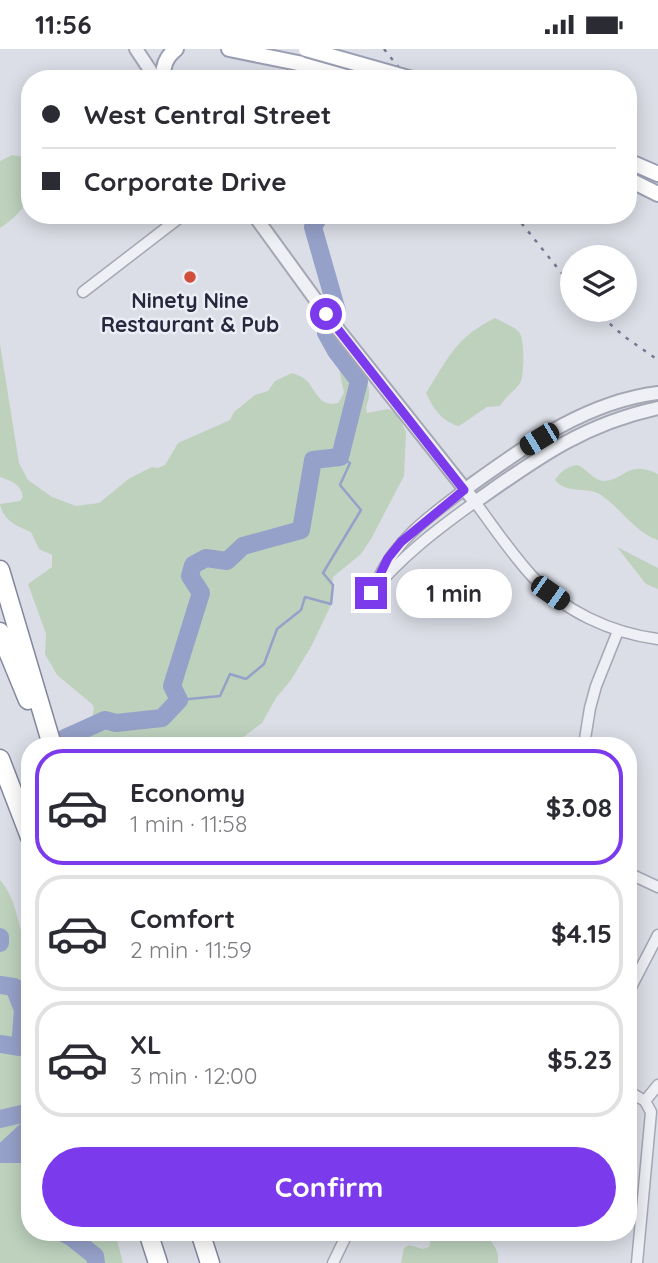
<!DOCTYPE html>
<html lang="en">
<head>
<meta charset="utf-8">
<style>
	:root { --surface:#fff; --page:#f2f2f3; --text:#2b2b33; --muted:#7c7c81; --line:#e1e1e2; --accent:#7c3aed }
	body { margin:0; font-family:Quicksand,sans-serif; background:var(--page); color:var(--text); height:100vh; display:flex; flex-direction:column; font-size:26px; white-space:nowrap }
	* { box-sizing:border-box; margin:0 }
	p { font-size:23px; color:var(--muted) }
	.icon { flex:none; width:38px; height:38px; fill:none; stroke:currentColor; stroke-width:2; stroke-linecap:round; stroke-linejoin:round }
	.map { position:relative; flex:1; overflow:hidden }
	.panel { position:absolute; left:21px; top:688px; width:616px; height:504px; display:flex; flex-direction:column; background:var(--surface); border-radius:28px; box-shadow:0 4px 18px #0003 }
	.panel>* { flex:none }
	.guide { position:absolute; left:21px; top:21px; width:616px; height:154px; border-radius:28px; box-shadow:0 4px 18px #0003; display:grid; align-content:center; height:154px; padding:0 21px; background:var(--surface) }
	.buttons { position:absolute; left:560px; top:196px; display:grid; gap:14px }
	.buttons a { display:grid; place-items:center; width:77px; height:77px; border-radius:50%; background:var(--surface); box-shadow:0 4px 18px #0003; font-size:35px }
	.end { position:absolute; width:32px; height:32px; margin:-16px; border:9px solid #7c3aed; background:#fff; box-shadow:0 0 0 4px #fff }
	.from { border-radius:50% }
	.bubble { position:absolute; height:49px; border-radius:24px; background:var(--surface); box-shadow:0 4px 18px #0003; font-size:23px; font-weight:700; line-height:49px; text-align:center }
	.car { position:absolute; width:21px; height:42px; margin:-21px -10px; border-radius:9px; box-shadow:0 0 5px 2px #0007; background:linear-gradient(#222 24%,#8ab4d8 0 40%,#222 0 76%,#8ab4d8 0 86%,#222 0) }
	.guide b { display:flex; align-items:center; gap:24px; height:66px; font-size:26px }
	.guide b+b { border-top:2px solid var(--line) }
	.guide i { width:18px; height:18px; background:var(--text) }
	ul { padding:12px 0 0; list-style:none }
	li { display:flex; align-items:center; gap:21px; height:116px; margin:0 14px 10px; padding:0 7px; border:4px solid var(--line); border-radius:28px }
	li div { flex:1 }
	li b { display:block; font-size:26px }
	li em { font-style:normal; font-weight:700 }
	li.current { border-color:var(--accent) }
	li>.icon { width:63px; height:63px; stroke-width:1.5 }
	.action { display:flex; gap:14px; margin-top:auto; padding:14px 21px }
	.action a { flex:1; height:80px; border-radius:42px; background:var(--accent); color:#fff; font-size:28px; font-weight:700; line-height:80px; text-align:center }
	.status { display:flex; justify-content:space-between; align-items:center; height:49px; padding:0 35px; background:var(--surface); direction:ltr }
	.status svg { height:19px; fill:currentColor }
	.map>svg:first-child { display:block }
</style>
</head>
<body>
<div class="status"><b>11:56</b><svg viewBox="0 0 49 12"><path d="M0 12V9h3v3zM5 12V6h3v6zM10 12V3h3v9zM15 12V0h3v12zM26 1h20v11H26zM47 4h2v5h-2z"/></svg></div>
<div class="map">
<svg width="658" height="1214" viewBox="0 0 658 1214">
	<rect width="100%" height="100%" fill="#dcdee7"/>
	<!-- green -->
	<g fill="#bdd1bd">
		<path d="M 12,106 L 30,109 C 30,144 32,158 0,179 L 0,112 Z"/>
		<path d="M 495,269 C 501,273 514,277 519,283 C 525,290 524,325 521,332 C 516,342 506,346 500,357 L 487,358 L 459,377 C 442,373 433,359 426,344 C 449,308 455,289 495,269 Z"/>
		<path d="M 0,295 L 19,414 L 28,431 L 52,448 L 76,457 L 99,454 L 130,429 L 152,418 L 158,419 L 165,416 L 178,394 L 230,371 L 234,363 L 255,346 L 268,342 L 275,332 L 292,324 C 298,326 304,328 308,333 C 317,344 320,358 338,354 L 344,344 L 338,315 L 344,302 C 355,314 371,328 369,347 C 368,355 365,356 367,364 L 388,360 L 397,364 L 406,383 L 404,427 L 371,490 L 361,505 L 333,528 L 331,556 L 312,596 L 291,631 L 276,649 L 262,674 L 241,690 L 223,696 L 131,696 L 130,691 C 115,689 104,694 90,696 C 83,697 75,694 67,693 L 72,680 L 91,673 L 94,659 L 92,655 L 57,626 L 45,605 L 46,585 L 28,535 L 52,518 L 52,506 L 39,500 L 31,483 C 16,477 3,471 0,455 L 20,452 L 23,448 C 21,435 11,432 0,428 Z"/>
		<path d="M 578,416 C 586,420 594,431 603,432 C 625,432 627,410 658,425 L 658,491 C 634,483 622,460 601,446 C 588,437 567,446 555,431 C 561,422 568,417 578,416 Z"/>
		<polygon points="617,498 658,519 658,540 646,535"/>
		<path d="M 0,831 C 19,852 16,880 30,903 L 30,1183 L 115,1183 L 123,1214 L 0,1214 Z"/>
		<path d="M 433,1183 L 482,1183 C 491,1192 500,1200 498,1214 L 401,1214 L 404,1199 L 409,1196 L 423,1200 L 429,1198 Z"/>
	</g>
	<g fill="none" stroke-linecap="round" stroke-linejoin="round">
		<!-- stream -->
		<polyline stroke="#96a1c9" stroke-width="2.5" points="179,651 220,647 230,625 246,630 264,615 277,580 301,561 305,548 331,555 333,536 323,524 361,461 340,436 350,414 340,408"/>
		<!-- river -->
		<g stroke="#96a1c9" stroke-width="18">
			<polyline points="65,689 105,671 116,674 162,669 179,651 172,637 201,544 190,527 193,516 206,509 227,512 243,497 301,481 313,411 340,408 359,332 336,302 326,284 337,262 313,178 320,166"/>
			<polyline points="0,888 0,894"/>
			<polyline points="0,936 14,938 23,961 20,998 0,995"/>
			<polyline points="0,1070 30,1063"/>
			<polyline points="30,1078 1,1105 30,1105"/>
			<polyline points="61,1183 71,1188 95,1207 96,1214"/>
		</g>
		<!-- minor casing -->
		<g stroke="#a5a7b4" stroke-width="13">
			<g id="minor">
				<polyline points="83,243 183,166"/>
				<path d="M 379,528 C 399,488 430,467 464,441"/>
				<path d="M 371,544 C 402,507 436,481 475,453 C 493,477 510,503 531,526 C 563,562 611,584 658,590"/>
				<polyline points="584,696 590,659 596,637 618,582"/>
				<polyline points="628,824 658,838"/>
				<polyline points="628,944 658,886"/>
				<polyline points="628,1042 645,1052 651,1063 637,1214"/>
				<polyline points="645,1052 658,1036"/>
				<polyline points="333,1214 348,1183"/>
			</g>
		</g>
		<!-- tertiary casing -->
		<g stroke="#a5a7b4" stroke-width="16">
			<g id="tertiary">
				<polyline points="136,0 156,30"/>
				<path d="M 254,166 L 326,265 L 475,453 C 536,410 583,375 658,359"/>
				<path d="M 464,441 C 523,399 584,353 658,344"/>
			</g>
		</g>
		<!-- primary casing -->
		<g stroke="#9b9fb3" stroke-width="18">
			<g id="primary">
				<polyline points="229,0 298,14 357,30"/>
				<path d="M 164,30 C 162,17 166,8 176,0"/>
				<polyline points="628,112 658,125"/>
				<polyline points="628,130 658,145"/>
			</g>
		</g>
		<!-- motorway casing -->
		<g stroke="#83879e" stroke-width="21">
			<g id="motorway">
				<polyline points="0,521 52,696"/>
				<polyline points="0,583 28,651"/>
				<polyline points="0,710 30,788"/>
				<polyline points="148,1183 158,1214"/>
				<polyline points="200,1183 210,1214"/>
			</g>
		</g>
		<!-- minor -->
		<use href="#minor" stroke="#eff0f5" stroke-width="10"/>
		<!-- tertiary -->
		<use href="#tertiary" stroke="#eff0f5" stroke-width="12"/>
		<!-- primary -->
		<use href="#primary" stroke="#fff" stroke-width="14"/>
		<!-- motorway -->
		<use href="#motorway" stroke="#fff" stroke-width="18"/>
		<!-- rail -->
		<g stroke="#757991" stroke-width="2.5" stroke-dasharray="3.5 7" stroke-linecap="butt">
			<polyline points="384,0 408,30"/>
			<polyline points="515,166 572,237"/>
			<polyline points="594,261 625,288 658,311"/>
		</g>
		<!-- primary-bridge casing -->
		<g stroke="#9b9fb3" stroke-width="18" stroke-linecap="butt">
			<polyline id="primary-bridge" points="306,0 412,30"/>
		</g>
		<!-- primary-bridge -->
		<use href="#primary-bridge" stroke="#fff" stroke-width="14"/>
	</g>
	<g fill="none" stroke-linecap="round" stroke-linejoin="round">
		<!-- route -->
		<polyline stroke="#7c3aed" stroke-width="9" points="326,265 464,441 401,493 388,509 371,544"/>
	</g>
	<!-- markers -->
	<circle fill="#d14d3c" stroke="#ecedf5" stroke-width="2.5" cx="190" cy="228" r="7"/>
	<g text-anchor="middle" stroke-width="5" stroke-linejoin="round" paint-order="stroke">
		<!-- poi labels -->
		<g font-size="21" font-weight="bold" fill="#26283e" stroke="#ecedf5">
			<text x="190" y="259">Ninety Nine<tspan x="190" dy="24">Restaurant &amp; Pub</tspan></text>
		</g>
	</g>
</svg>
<div class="buttons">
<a><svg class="icon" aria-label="layers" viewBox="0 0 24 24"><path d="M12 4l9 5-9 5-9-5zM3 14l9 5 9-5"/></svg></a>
</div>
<i class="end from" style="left:326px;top:265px"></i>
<i class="end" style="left:371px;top:544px"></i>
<div class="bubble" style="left:396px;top:520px;width:116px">1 min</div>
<i class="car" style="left:539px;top:390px;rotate:239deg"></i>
<i class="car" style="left:550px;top:544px;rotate:125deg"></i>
<div class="guide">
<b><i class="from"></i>West Central Street</b>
<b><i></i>Corporate Drive</b>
</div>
<section class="panel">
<ul>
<li class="current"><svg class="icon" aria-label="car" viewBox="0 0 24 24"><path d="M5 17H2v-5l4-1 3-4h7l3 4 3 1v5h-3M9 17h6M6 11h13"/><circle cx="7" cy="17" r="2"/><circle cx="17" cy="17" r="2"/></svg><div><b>Economy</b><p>1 min · 11:58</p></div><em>$3.08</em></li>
<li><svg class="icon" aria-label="car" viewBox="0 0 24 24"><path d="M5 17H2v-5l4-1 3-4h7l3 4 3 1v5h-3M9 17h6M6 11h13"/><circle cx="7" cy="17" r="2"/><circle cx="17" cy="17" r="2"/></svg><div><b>Comfort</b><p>2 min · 11:59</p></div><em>$4.15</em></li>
<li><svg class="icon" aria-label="car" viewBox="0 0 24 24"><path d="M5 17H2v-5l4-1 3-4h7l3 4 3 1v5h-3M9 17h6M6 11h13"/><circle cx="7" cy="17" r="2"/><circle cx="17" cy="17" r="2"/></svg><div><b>XL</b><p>3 min · 12:00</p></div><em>$5.23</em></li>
</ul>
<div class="action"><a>Confirm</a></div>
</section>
</div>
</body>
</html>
